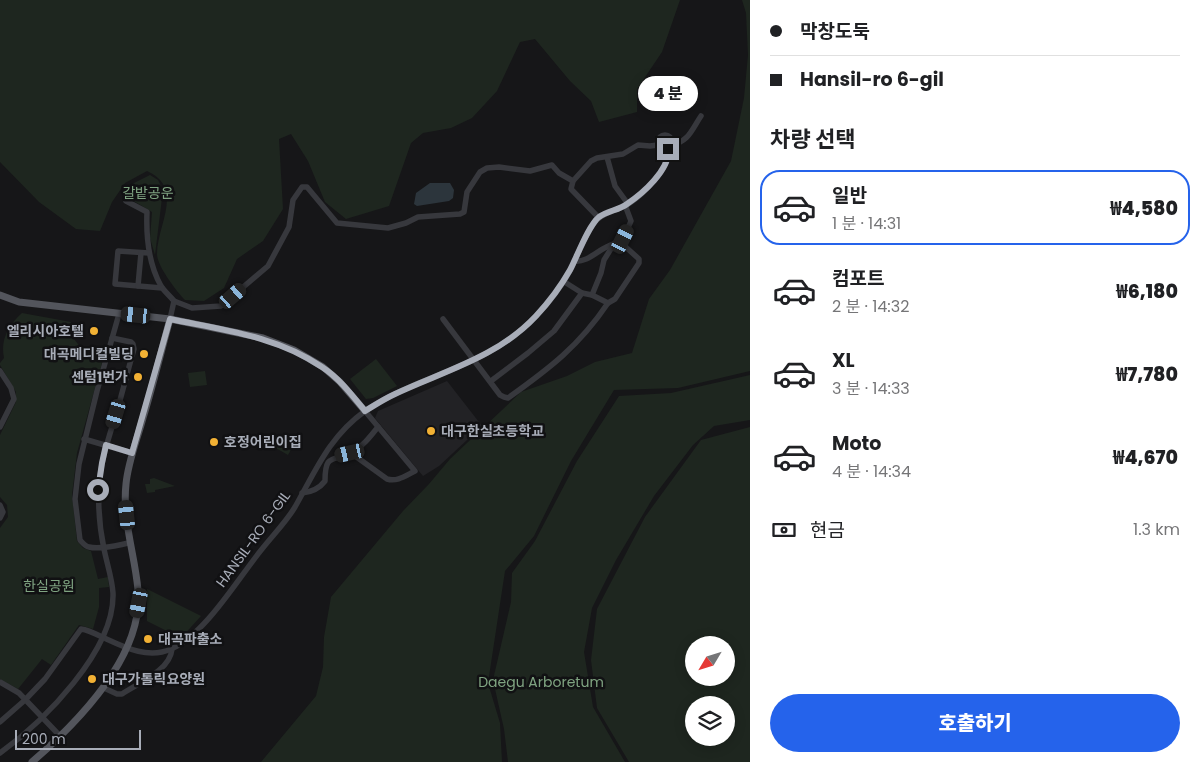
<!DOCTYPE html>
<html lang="ko">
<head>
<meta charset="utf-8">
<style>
	:root { --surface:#fff; --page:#f2f2f2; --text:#202124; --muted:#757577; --line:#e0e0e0; --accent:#2563eb }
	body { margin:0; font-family:Poppins,"Noto Sans KR",sans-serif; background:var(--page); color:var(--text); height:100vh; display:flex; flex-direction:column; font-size:19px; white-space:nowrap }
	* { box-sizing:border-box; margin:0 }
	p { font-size:16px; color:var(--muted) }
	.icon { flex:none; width:28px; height:28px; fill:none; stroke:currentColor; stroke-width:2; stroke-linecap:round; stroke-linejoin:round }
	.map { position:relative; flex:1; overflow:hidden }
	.drawer { display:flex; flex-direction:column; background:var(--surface); width:450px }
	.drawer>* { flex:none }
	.guide { display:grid; align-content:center; height:110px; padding:0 20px; background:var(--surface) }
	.needle { width:32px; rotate:232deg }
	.fabs { position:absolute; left:685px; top:636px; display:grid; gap:10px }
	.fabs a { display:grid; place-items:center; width:50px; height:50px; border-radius:50%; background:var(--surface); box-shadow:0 2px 12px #0003; font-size:25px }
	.scale { position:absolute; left:15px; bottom:12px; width:126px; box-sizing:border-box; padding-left:5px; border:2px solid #a8adb8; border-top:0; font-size:14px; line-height:18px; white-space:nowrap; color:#a8adb8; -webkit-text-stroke:4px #111113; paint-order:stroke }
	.end { position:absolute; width:22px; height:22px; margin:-11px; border:6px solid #a8adb8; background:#111; box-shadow:0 0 0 2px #111 }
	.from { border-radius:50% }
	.bubble { position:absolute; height:35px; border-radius:18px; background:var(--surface); box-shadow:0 2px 12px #0003; font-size:16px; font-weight:800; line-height:35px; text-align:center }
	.car { position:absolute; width:15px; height:30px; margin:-15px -8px; border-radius:6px; box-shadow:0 0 4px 1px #0007; background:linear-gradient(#222 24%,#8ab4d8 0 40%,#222 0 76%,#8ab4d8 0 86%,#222 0) }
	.guide b { display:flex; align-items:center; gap:18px; height:48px; font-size:19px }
	.guide b+b { border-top:1px solid var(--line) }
	.guide i { width:12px; height:12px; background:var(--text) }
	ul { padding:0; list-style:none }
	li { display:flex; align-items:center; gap:15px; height:75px; margin:0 10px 8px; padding:0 10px; border:2px solid transparent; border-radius:20px }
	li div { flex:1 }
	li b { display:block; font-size:19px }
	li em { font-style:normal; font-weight:800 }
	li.on { border-color:var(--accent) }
	li>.icon { width:45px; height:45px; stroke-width:1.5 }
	h2 { padding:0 20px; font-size:22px; line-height:60px }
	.pay { display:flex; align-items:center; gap:12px; height:55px; padding:0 20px; font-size:19px }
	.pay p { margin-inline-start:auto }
	.action { display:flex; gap:10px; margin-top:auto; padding:10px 20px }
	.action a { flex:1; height:58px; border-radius:30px; background:var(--accent); color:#fff; font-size:20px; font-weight:800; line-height:58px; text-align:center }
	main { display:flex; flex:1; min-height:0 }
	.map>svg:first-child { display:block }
</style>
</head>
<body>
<main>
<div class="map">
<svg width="750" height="762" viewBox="0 0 750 762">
	<rect width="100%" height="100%" fill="#161618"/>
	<!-- built -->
	<polygon fill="#222225" points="447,381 482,426 439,466 423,476 375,418 378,411"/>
	<!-- green -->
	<g fill="#1e261f" fill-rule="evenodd">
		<path d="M 0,0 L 680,0 L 662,52 L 637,89 L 637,112 L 599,122 L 591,101 L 570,81 L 535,39 L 520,42 L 497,91 L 472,118 L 451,128 L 423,133 L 411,143 L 389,206 L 346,219 L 325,202 L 308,161 L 291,134 L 279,139 L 283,209 L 263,241 L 237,259 L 224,288 L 204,301 L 185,300 C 177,292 157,266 157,254 C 157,225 185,188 147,171 L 125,183 L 112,202 L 100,231 L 76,229 L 39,202 L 0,162 Z"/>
		<polygon points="742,0 750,0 750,371 678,388 614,390 571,461 534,536 505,571 488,683 500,723 502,762 261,762 316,696 323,667 324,637 331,597 403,511 429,484 450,459 521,392 567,376 595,362 632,353 649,299 670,270 731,161 744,98 748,55 746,13"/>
		<polygon points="150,175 158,180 163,190 155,255 150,238 152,212 124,195 128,186"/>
		<path d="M 22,313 L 71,322 L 70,334 L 85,353 L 103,359 L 77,453 L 72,495 L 77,541 L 83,548 L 91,551 L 98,579 L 108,577 L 109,587 L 99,588 L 99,607 L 93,629 L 79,625 L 51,665 L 42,659 L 18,689 L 0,679 L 0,528 L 8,517 L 7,505 L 0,497 L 0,435 L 16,402 L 16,392 L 0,365 L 0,363 L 4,358 C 0,339 9,325 22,313 Z"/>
		<polygon points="376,359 397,386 373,398 366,399 350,379"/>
		<polygon points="205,371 207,385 190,387 188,373"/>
		<polygon points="750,375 750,420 714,426 693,445 654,496 616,560 592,608 584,652 593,707 625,762 508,762 504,729 493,680 511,602 512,573 535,541 577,461 619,396 671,393"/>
		<path d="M 750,427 L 750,762 L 629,762 L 597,708 L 591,660 L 597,609 L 645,517 L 701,440 ZM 694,645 L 726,645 L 726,678 L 694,678 ZM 694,705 L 726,705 L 726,738 L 694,738 Z"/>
		<polygon points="280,438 293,446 288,455 274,447"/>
		<polygon points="154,478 175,486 155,490 155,492 147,493 145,484 150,484 150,479"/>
		<polygon points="147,589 201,616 181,638 147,621"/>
	</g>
	<!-- water -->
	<polygon fill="#2c353c" points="430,183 450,183 454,190 453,198 449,201 417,206 414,204 416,193"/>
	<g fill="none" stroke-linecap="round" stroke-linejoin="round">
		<!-- minor -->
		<g stroke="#37383d" stroke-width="5.5">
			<circle cx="665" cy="142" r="7"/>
			<path d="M 671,145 C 689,142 692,129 701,116"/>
			<polyline points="607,157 615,186 628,204"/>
			<path d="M 126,201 L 147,212 C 146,237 148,263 161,286 C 164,291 170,296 174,301 L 170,319"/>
			<polyline points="599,218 571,189 573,181 591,161 597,158 623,154 638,145 650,146 658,145"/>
			<polyline points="149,253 118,251 115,284 162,288"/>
			<path d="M 574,261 C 589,263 600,247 614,244"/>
			<polyline points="138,286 141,253"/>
			<polyline points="592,295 601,273 604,260 614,244 623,239 631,221 625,205"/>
			<polyline points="174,301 192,308 221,306 268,266 289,227 293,200 302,187 307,187 337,223 388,228 406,223 418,217 460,214 464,212 467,192 480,172 487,168 499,167 530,171 552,165 559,173 573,181"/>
			<polyline points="608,303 615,299 639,263 639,259 619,241"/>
			<path d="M 119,314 L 97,391 L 79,464 L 75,499 L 80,540 C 82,542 85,546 89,547 C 101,550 118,545 129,543"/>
			<path d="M 443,319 L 500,395 L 504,397 L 508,398 C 550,368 579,346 608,303 L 592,295 L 582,293 L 563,281"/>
			<polyline points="0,371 11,388 14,399 0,427"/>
			<polyline points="491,381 528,353 554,331 582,293"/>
			<polyline points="84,439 132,453"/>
			<path d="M 351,453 L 387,479 C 397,482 405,476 415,471 L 365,411"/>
			<path d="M 302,493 C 312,492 319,489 325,481 C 325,451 334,463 353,452 C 363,446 370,437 378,427"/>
			<polyline points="0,505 3,512 0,518"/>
			<polyline points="0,682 19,693 61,737"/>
			<path d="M 104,688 L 117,694 L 122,694 C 138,683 170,671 172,649"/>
			<path d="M 0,722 L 25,700 L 45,679 L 81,629 C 88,630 94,633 100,636 C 122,646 147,660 171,649 C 205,635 239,577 262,549 C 273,535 286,522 295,507 C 316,470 329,437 365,411 C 379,401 396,393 412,386 C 450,370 490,357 522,329 C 541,313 559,291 571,269 C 578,255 587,228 599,218 C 606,212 617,210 625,206 C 641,197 671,168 668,149"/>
			<path d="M 0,753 C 43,722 115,651 113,593 C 112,578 107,564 104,549 C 100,530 98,508 99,488 C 100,462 109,437 117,411 C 123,390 128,370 134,349 L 133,344 L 131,342 L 112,338"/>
		</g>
		<!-- major -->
		<g stroke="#53555c" stroke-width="7">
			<polyline points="0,295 19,302 170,319 263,338 294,350 323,367 340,382 365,411"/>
			<path d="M 32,762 C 78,722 144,656 138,590 C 135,555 122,520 126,484 C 128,462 137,440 143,418 C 153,385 161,352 170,319"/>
		</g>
	</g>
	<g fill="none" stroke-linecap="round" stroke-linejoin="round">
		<!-- route -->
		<path stroke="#a8adb8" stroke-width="6" d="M 98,490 L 102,463 L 106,445 L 132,453 L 170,319 C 223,330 277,336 322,367 C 339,378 352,395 365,411 C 375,405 384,399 395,394 C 444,371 498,357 536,316 C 549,302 561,286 570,270 C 577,257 588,226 599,217 C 607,211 619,210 627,204 C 642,194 671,169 668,149"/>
	</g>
	<!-- markers -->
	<g fill="#f2b134" stroke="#111113" stroke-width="2">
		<circle cx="94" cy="331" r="5"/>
		<circle cx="144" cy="354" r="5"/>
		<circle cx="138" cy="377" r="5"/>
		<circle cx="431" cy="431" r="5"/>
		<circle cx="214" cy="442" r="5"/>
		<circle cx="148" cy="639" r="5"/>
		<circle cx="92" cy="679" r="5"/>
	</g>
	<g text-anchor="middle" stroke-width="5" stroke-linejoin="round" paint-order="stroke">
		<!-- park labels -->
		<g font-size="14" fill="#7fa381" stroke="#111113">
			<text x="148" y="198">갈밭공운</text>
			<text x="49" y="591">한실공원</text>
			<text x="541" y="687">Daegu Arboretum</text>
		</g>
		<!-- poi labels -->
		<g font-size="14" font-weight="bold" fill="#a8adb8" stroke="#111113" text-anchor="start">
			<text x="84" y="336" text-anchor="end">엘리시아호텔</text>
			<text x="134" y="359" text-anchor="end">대곡메디컬빌딩</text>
			<text x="128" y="382" text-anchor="end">센텀1번가</text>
			<text x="441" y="436">대구한실초등학교</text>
			<text x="224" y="447">호정어린이집</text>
			<text x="158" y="644">대곡파출소</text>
			<text x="102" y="684">대구가톨릭요양원</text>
		</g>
		<!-- street labels -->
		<g font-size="14" fill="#a8adb8" stroke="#111113">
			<text transform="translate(253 539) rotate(-54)" y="5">HANSIL-RO 6-GIL</text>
		</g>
	</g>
</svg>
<div class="fabs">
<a><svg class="needle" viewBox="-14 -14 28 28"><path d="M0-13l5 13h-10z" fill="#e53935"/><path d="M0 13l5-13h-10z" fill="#757577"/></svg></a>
<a><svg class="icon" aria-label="layers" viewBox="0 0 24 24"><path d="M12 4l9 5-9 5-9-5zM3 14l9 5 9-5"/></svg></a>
</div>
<div class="scale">200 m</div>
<i class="end from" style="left:98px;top:490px"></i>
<i class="end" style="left:668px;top:149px"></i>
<div class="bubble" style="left:638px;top:76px;width:60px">4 분</div>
<i class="car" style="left:623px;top:239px;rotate:26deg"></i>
<i class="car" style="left:233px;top:296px;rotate:49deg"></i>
<i class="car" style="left:136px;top:315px;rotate:276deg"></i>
<i class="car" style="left:116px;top:414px;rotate:197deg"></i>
<i class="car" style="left:350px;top:453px;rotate:257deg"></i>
<i class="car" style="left:127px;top:515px;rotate:354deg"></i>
<i class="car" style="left:139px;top:603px;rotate:191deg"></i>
</div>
<section class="drawer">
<div class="guide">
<b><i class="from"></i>막창도둑</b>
<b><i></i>Hansil-ro 6-gil</b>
</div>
<h2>차량 선택</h2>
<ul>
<li class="on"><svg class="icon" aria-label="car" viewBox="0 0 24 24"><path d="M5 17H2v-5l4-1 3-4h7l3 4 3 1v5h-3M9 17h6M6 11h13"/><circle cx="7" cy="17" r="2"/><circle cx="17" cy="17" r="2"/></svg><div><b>일반</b><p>1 분 · 14:31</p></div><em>₩4,580</em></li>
<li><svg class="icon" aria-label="car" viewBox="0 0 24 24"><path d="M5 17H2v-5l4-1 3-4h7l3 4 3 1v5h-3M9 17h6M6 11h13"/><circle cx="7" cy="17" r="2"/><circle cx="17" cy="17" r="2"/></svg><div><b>컴포트</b><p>2 분 · 14:32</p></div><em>₩6,180</em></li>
<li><svg class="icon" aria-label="car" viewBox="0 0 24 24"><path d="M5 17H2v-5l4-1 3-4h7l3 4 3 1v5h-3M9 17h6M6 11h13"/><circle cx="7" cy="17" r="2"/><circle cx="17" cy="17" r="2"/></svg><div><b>XL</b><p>3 분 · 14:33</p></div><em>₩7,780</em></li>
<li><svg class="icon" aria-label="car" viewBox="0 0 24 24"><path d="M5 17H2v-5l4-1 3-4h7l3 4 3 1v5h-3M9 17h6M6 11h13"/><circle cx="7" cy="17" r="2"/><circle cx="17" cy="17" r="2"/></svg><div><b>Moto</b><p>4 분 · 14:34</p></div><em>₩4,670</em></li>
</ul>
<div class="pay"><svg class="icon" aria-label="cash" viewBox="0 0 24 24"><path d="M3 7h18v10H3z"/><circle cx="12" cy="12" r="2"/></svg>현금<p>1.3 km</p></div>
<div class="action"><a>호출하기</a></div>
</section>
</main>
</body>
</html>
